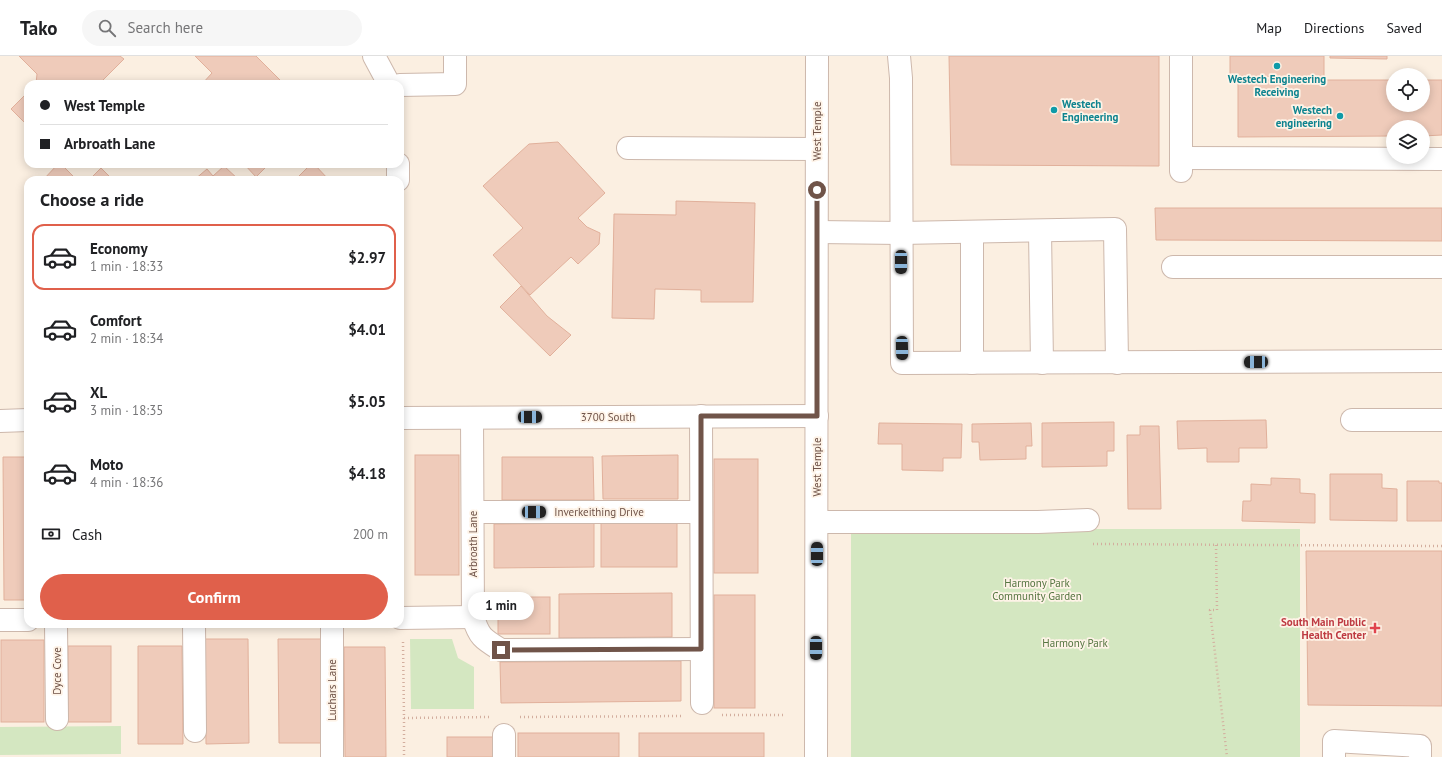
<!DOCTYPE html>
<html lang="en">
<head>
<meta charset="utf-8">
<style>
	:root { --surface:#fff; --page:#f6f6f6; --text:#202124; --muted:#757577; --line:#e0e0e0; --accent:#e0604b }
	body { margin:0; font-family:"PT Sans",sans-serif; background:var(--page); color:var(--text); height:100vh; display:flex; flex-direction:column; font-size:15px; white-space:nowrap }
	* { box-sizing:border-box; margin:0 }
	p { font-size:13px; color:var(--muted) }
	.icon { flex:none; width:22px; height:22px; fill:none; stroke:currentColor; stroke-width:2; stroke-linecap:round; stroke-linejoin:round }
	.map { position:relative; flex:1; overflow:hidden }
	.drawer { position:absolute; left:24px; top:120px; width:380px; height:452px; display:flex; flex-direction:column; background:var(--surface); border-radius:12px; box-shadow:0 2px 10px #0003 }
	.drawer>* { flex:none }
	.hud { position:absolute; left:24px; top:24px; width:380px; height:88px; border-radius:12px; box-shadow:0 2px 10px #0003; display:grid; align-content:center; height:88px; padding:0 16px; background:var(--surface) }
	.controls { position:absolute; left:1386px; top:12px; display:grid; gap:8px }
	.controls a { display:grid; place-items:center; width:44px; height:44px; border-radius:50%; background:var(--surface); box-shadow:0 2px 10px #0003; font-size:20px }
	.end { position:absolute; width:18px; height:18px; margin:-9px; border:5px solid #705449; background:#fff; box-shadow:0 0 0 2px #fff }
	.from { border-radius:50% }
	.bubble { position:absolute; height:28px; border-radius:14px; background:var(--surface); box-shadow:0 2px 10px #0003; font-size:13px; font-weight:600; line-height:28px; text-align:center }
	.car { position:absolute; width:12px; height:24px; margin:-12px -6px; border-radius:5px; box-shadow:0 0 3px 1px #0007; background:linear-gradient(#222 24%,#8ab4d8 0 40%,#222 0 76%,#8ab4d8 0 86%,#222 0) }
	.hud b { display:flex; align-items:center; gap:14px; height:38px; font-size:15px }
	.hud b+b { border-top:1px solid var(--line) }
	.hud i { width:10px; height:10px; background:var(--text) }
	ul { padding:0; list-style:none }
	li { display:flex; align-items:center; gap:12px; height:66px; margin:0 8px 6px; padding:0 8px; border:2px solid transparent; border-radius:12px }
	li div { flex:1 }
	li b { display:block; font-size:15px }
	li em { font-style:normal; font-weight:600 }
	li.current { border-color:var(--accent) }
	li>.icon { width:36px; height:36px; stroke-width:1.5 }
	h2 { padding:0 16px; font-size:18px; line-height:48px }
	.pay { display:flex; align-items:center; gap:10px; height:44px; padding:0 16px; font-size:15px }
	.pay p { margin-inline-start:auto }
	.cta { display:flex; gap:8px; margin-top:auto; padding:8px 16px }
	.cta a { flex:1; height:46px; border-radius:24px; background:var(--accent); color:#fff; font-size:16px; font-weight:600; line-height:46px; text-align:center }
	header { display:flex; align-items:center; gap:24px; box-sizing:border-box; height:56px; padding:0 20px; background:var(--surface); border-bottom:1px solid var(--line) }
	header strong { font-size:19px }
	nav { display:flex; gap:22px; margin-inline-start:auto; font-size:14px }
	.search { width:280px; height:36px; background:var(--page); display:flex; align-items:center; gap:10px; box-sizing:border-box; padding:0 14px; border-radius:22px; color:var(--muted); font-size:15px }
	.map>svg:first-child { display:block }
</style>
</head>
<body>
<header>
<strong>Tako</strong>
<div class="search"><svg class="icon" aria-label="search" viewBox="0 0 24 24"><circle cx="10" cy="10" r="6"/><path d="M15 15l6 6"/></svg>Search here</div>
<nav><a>Map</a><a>Directions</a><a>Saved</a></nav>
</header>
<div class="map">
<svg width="1442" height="701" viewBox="0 0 1442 701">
	<rect width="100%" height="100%" fill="#fbefe1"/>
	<!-- green -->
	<g fill="#d4e7c1">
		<rect x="851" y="473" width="449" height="228"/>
		<polygon points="410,583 452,583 458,602 474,611 474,653 411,653"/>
		<polygon points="121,670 121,698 0,699 0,671"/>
	</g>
	<!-- building -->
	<g fill="#efcbba" stroke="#e1b09b">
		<polygon points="19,0 120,0 124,3 103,24 107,28 36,28 37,18"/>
		<polygon points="195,0 256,0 284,28 202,28 212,17"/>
		<polygon points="949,0 1159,0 1159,110 951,109"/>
		<polygon points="1230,0 1324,0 1324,21 1230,20"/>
		<polygon points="1330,0 1387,0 1387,3 1330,2"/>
		<polygon points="1238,24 1393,24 1393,49 1423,49 1423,24 1442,24 1442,79 1423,80 1423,71 1393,71 1393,80 1238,81"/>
		<polygon points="28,36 28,70 11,53"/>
		<polygon points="558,86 605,137 578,162 587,171 600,177 599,188 578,208 571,201 530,239 493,199 523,172 483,130 529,88"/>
		<polygon points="58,108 61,108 77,124 43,124"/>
		<polygon points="244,108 269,108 256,121"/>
		<polygon points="311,108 314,108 329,124 295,124"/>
		<polygon points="224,110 239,124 194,124 207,113 213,120"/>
		<polygon points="101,112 113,124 89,124"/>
		<polygon points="676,145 755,147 753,246 701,246 701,234 655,233 654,263 612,262 614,158 676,159"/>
		<polygon points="1155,152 1442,152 1442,185 1156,184"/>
		<polygon points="521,230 547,260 571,279 550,300 500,251"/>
		<polygon points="1266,364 1267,392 1239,392 1239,406 1207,406 1207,392 1178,393 1177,365"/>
		<polygon points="1114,366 1114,395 1107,395 1107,410 1042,411 1042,367"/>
		<polygon points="879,367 962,368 961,402 943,402 943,415 902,414 902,388 878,388"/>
		<polygon points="1031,367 1032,390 1026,390 1026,403 980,404 979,386 972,386 972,368"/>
		<polygon points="1140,370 1159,370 1161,453 1128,453 1127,379 1140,379"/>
		<rect x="415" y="399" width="44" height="120"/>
		<polygon points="678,399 678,443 603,443 602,400"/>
		<polygon points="3,401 28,401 28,544 4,544"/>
		<polygon points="502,401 593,401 594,444 502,444"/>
		<rect x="714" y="403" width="44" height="114"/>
		<polygon points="1330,418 1382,418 1382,432 1397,433 1397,465 1330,464"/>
		<polygon points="1271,422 1300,423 1300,437 1315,438 1315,467 1242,465 1243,445 1251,445 1251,428 1271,429"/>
		<polygon points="1407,425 1439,425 1439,427 1442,427 1442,465 1407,465"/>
		<polygon points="594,467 594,511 494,512 494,468"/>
		<rect x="601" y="467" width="76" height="44"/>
		<polygon points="1306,495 1442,495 1442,650 1308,649"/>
		<polygon points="672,537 672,581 559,582 559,538"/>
		<rect x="714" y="539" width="41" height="113"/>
		<rect x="498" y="541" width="52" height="37"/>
		<polygon points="205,583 248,583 249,687 206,688"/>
		<polygon points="278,583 321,583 321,687 279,687"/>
		<rect x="1" y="584" width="43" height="82"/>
		<rect x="68" y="590" width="43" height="76"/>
		<polygon points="138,590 182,590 183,688 138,688"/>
		<polygon points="344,591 385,591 386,701 345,701"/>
		<polygon points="681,605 681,645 501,647 500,606"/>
		<rect x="518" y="677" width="101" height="24"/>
		<rect x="639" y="677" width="125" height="24"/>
		<rect x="447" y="681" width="47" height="20"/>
	</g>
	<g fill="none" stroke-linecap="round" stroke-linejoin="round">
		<!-- minor casing -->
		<g stroke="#cdb8ac" stroke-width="24">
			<g id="minor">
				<polyline points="374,0 389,28"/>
				<polyline points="899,0 901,22 902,307 1442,305"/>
				<polyline points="1181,0 1181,115"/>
				<polyline points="400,29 455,28 455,0"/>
				<polyline points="628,92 817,93"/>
				<polyline points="1181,102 1442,103"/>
				<polyline points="398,124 398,108"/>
				<polyline points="1040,175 1042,307"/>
				<polyline points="817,176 901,177 1115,173 1117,307"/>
				<polyline points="1173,211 1442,211"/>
				<polyline points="972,307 972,176"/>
				<polyline points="701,360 702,647"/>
				<polyline points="400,362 817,360"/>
				<path d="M 472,362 L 473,561 C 479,581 483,583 501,594 L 701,593"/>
				<polyline points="1352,364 1442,364"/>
				<polyline points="0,365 28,364"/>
				<polyline points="473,456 701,456"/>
				<polyline points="817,466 1038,466 1088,464"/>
				<polyline points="400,562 473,561"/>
				<polyline points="0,564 28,564"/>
				<polyline points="56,568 57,663"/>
				<polyline points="194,568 195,675"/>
				<polyline points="332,568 332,701"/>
				<polyline points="504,679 504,701"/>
				<polyline points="816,701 817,0"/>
				<polyline points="1334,701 1334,685 1420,690 1420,701"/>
			</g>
		</g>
		<!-- path -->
		<g stroke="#d3ae9e" stroke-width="2.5" stroke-dasharray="1 3" stroke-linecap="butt">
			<polyline points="1093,488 1442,490"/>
			<polyline points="1216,489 1217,554 1210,554 1227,701"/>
			<polyline points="403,586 404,662 489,661"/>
			<polyline points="722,659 785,659"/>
			<polyline points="520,661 683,660"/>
			<polyline points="404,662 404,701"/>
		</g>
		<!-- minor -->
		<use href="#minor" stroke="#fff" stroke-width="22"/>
	</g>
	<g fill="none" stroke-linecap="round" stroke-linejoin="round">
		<!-- route -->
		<polyline stroke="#705449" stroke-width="5" points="501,594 701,593 701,360 817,360 817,134"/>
	</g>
	<!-- markers -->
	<g fill="#0f9aa8" stroke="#fef3e7" stroke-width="1.5">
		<circle cx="1277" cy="10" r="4"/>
		<circle cx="1054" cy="54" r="4"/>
		<circle cx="1340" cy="60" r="4"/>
	</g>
	<path fill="#e0444e" stroke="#fef3e7" stroke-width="1.5" d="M1373 566h4v4h4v4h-4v4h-4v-4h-4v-4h4z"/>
	<g text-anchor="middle" stroke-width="3.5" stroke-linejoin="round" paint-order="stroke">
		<!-- culture labels -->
		<g font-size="11" font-weight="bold" fill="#0d838f" stroke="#fef3e7">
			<text x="1277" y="27">Westech Engineering<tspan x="1277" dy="13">Receiving</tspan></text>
			<text x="1062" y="52" text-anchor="start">Westech<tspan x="1062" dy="13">Engineering</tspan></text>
			<text x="1332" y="58" text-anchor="end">Westech<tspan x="1332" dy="13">engineering</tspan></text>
		</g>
		<!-- street labels -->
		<g font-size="11" fill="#705449" stroke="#fef3e7">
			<text transform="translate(817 75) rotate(-90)" y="4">West Temple</text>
			<text x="608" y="365">3700 South</text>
			<text transform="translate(817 411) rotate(-90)" y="4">West Temple</text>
			<text x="599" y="460">Inverkeithing Drive</text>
			<text transform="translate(473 488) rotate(-90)" y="4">Arbroath Lane</text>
			<text transform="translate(57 615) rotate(-90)" y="4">Dyce Cove</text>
			<text transform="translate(332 634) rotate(-90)" y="4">Luchars Lane</text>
		</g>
		<!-- park labels -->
		<g font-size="11" fill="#567642" stroke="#fef3e7">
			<text x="1037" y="531">Harmony Park<tspan x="1037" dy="13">Community Garden</tspan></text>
			<text x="1075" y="591">Harmony Park</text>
		</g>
		<!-- health labels -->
		<g font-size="11" font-weight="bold" fill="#be3a42" stroke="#fef3e7" text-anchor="end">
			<text x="1366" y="570">South Main Public<tspan x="1366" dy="13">Health Center</tspan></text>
		</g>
	</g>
</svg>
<div class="controls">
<a><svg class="icon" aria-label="locate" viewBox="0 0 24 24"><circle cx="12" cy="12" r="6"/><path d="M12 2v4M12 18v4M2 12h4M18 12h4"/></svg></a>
<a><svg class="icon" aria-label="layers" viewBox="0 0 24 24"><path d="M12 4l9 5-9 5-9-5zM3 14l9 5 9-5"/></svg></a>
</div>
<i class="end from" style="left:817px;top:134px"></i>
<i class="end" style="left:501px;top:594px"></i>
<div class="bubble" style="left:468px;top:536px;width:66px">1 min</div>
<i class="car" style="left:901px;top:206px;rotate:180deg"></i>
<i class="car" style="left:902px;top:292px;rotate:179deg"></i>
<i class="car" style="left:1256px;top:306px;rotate:269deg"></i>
<i class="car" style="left:530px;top:361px;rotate:90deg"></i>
<i class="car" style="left:534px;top:456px;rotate:90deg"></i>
<i class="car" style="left:817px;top:498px;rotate:0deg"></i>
<i class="car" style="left:816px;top:592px;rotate:180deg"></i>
<div class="hud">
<b><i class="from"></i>West Temple</b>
<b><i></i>Arbroath Lane</b>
</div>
<section class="drawer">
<h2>Choose a ride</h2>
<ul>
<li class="current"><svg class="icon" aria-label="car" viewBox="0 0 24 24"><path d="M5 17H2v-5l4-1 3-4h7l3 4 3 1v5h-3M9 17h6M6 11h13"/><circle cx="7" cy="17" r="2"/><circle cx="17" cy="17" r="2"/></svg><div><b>Economy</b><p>1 min · 18:33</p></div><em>$2.97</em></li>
<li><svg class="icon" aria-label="car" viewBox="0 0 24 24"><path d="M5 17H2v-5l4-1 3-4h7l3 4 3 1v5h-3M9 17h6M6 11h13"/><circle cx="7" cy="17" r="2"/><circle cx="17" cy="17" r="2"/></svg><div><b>Comfort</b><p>2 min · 18:34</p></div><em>$4.01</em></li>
<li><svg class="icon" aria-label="car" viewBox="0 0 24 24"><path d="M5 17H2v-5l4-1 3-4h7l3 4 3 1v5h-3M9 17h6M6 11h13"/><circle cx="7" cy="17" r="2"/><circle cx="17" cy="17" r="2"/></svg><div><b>XL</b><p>3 min · 18:35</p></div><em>$5.05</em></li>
<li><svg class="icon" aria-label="car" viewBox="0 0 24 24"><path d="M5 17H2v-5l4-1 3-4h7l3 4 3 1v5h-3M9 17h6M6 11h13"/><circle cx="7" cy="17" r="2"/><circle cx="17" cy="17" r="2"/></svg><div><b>Moto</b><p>4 min · 18:36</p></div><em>$4.18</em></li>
</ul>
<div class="pay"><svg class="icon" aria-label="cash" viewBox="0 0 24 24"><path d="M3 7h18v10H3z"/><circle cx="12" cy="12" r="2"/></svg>Cash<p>200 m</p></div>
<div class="cta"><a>Confirm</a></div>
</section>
</div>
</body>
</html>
